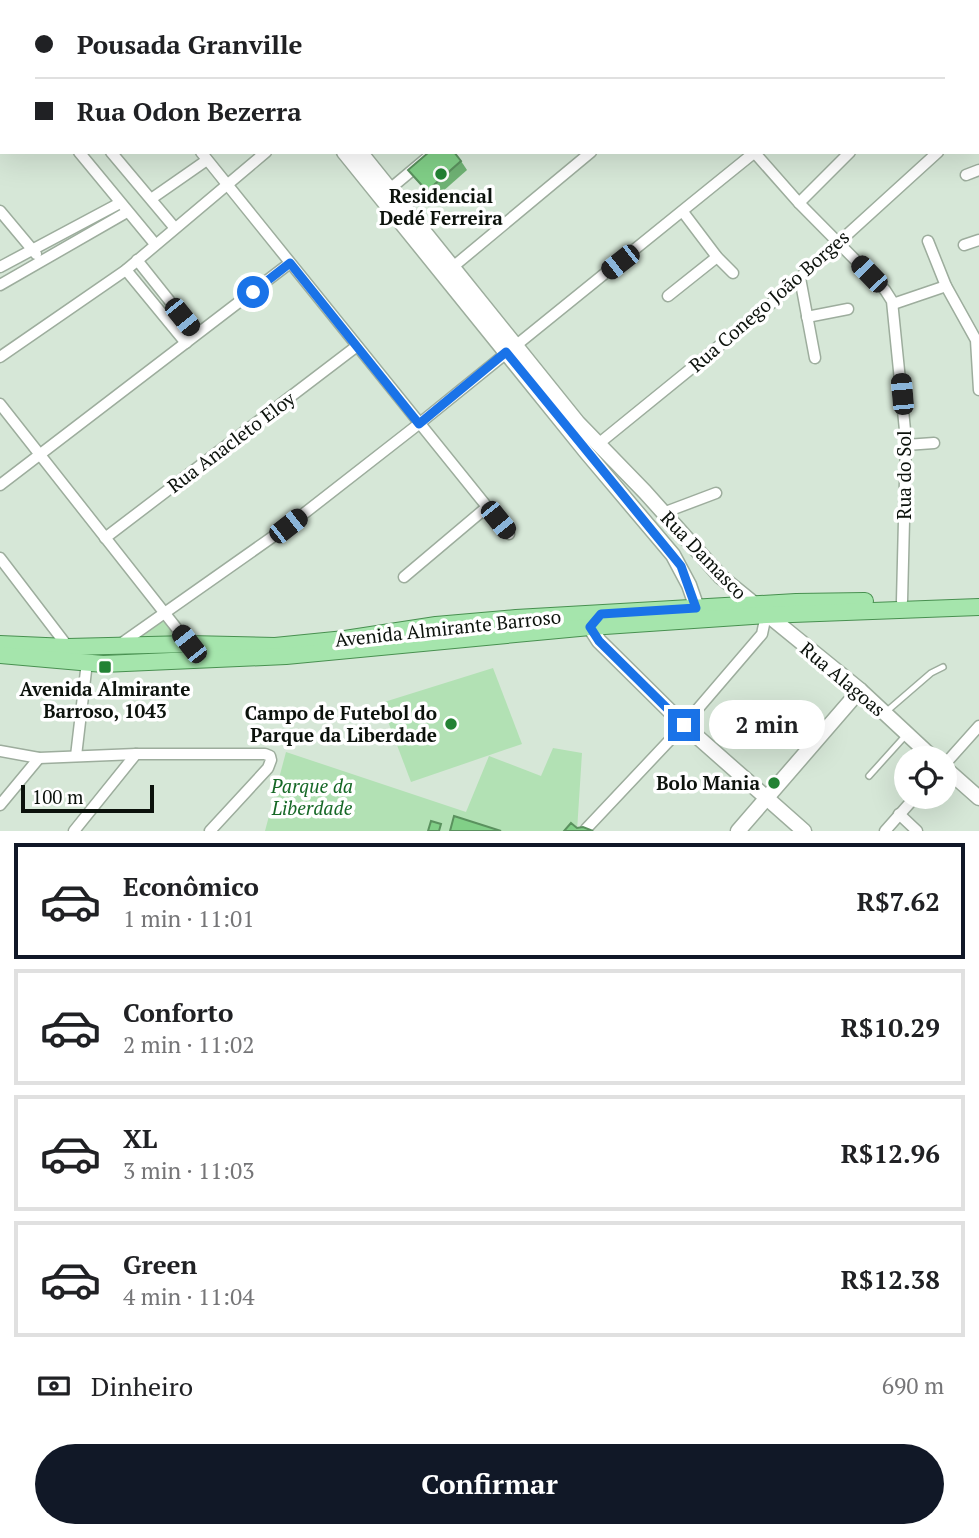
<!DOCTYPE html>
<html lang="pt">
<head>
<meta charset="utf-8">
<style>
	:root { --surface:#fff; --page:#f2f2f2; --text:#202124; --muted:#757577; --line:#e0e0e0; --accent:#111827 }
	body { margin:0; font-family:"PT Serif",serif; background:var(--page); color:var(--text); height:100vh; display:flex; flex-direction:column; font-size:26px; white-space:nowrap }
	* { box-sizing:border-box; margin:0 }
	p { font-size:23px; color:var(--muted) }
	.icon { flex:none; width:38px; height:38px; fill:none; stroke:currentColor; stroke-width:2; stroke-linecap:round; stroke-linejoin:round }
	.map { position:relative; height:831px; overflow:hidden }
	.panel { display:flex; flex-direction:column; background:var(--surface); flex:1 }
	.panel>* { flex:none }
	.hud { position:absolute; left:0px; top:0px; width:980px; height:154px; box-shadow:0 7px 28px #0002; display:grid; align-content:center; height:154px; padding:0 35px; background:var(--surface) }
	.fabs { position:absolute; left:894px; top:746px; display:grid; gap:14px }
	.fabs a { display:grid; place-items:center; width:63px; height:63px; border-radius:50%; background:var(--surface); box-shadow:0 7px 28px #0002; font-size:35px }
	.scale { position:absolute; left:21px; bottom:18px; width:133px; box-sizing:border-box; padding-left:7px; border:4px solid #0c120c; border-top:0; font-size:19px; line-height:24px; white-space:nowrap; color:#0c120c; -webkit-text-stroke:5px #fff; paint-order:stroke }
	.end { position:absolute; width:32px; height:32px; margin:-16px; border:9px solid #1a73e8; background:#fff; box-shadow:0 0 0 4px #fff }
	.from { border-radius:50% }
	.bubble { position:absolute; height:49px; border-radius:24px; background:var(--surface); box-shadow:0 7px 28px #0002; font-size:23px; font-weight:600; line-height:49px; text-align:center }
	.car { position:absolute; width:21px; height:42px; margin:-21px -10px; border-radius:9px; box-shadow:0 0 5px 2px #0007; background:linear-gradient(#222 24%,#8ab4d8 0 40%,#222 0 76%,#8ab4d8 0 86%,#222 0) }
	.hud b { display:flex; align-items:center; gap:24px; height:66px; font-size:26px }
	.hud b+b { border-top:2px solid var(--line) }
	.hud i { width:18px; height:18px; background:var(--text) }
	ul { padding:12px 0 0; list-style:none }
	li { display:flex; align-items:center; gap:21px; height:116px; margin:0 14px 10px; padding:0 21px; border:4px solid var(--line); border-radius:0px }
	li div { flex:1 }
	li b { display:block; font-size:26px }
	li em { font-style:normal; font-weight:600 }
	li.on { border-color:var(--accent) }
	li>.icon { width:63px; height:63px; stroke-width:1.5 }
	.pay { display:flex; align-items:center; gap:18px; height:77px; padding:0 35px; font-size:26px }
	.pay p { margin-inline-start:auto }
	.primary-button { display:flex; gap:14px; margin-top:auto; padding:14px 35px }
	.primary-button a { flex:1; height:80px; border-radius:42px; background:var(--accent); color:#fff; font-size:28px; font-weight:600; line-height:80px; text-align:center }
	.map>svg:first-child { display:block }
</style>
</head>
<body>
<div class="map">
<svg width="979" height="831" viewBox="0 0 979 831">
	<rect width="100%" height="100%" fill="#d6e7d7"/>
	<!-- green -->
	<g fill="#b2e1b4">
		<polygon points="164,619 182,642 134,641"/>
		<polygon points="493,668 522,744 411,782 381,703"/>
		<polygon points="553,748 582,753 577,831 265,831 286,752 466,812 489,756 541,776"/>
	</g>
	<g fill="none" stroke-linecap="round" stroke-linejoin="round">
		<!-- lane casing -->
		<g stroke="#9dad9d" stroke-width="8">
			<g id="lane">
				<polyline points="887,711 931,673 943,667"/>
				<polyline points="869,776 906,735"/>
			</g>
		</g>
		<!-- street casing -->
		<g stroke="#9dad9d" stroke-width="13">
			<g id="street">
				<polyline points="78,0 80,2"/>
				<polyline points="369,0 371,2"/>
				<polyline points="792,0 794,2"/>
				<polyline points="447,2 450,0"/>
				<polyline points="617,2 619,0"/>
				<polyline points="767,2 769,0"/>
				<polyline points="902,2 904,0"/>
				<polyline points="0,21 2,23"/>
				<polyline points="978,26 979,25"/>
				<polyline points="0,55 2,57"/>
				<polyline points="978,115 979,115"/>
				<polyline points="79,152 155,244"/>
				<polyline points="111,152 174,227"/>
				<polyline points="201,152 509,534"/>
				<polyline points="754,152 799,203 885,290 892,301 906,440 902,601"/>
				<polyline points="966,175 979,170"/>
				<polyline points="385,193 434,152"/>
				<polyline points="151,199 207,160"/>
				<polyline points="799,203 850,152"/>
				<polyline points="0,211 36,254"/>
				<polyline points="683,212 717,257 733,273"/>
				<polyline points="928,241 946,286 976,340 979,390"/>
				<polyline points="964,245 979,240"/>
				<polyline points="137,260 196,334"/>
				<polyline points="0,267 120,203"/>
				<polyline points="126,270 186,343"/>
				<polyline points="448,271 591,152"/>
				<polyline points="800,278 815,358"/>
				<polyline points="0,285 127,212"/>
				<polyline points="668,296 717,257"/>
				<polyline points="893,304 946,286"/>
				<polyline points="807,317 848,309"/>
				<polyline points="0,357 126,270 266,152"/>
				<polyline points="0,404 189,644"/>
				<polyline points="597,445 773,302 938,152"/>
				<polyline points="906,445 934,443"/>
				<polyline points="0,485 290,263"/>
				<polyline points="663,513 716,493"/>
				<polyline points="105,538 357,346"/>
				<polyline points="0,558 68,647"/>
				<polyline points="404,577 487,507"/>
				<polyline points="119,645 288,526 420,423 755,152"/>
				<polyline points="0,751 39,758 136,754 265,754 270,756 271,760 268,768 210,831"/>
				<polyline points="76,756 87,662"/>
				<polyline points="945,764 979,726"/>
				<polyline points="0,805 39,758"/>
				<polyline points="899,814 917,831"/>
				<polyline points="586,829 684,725 762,634 766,615"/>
				<polyline points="74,831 136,754"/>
				<polyline points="885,831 916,796"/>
			</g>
		</g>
		<!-- secondary casing -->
		<g stroke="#9dad9d" stroke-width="17">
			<g id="secondary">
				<polyline points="221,0 222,2"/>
				<polyline points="234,0 235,2"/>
				<polyline points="344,152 587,453 673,555 689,585 697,608"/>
				<polyline points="360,152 578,423 645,492 721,577 860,690 933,758"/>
				<polyline points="596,618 590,627 599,641 684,725 804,831"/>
				<polyline points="945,768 979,798"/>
				<polyline points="738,831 860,690"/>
			</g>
		</g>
		<!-- primary casing -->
		<g stroke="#489050" stroke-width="18">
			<g id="primary">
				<polyline points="0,644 68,647 189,644 275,646 345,639 436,625 516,618 796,602 865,601"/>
				<polyline points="0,655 103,664 286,656 590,627 766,615 979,607"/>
			</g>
		</g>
		<!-- lane -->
		<use href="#lane" stroke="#fff" stroke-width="5"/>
		<!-- street -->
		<use href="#street" stroke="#fff" stroke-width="10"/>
		<!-- secondary -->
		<use href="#secondary" stroke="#fff" stroke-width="14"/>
		<!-- primary -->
		<use href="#primary" stroke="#a5e5ac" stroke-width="16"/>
	</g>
	<!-- wall -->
	<polygon fill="#6fb274" points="461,161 467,170 433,200 408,170"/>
	<!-- building -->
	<g fill="#81cf87" stroke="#5a915e" stroke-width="2">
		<polygon points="429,152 454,152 461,161 427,191 408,170"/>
		<polygon points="454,816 501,831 450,831"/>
		<polygon points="431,821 441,824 439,831 428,831"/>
		<polygon points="571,823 577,828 583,827 593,831 564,831"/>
	</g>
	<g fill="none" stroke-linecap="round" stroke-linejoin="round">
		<!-- route -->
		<polyline stroke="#1a73e8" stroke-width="9" points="253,292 290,263 419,424 506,352 681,566 696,608 601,614 590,627 599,641 684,725"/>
	</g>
	<!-- markers -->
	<g fill="#238234" stroke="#fff" stroke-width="2.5">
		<circle cx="441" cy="174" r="7"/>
		<rect x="98" y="660" width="14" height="14" rx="3.5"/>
		<circle cx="451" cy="724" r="7"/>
		<circle cx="774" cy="783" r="7"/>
	</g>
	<g text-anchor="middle" stroke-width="7" stroke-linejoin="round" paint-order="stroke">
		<!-- poi labels -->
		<g font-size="19" font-weight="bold" fill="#0c120c" stroke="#fff">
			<text x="441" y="203">Residencial<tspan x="441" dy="22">Dedé Ferreira</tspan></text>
			<text x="105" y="696">Avenida Almirante<tspan x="105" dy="22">Barroso, 1043</tspan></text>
			<text x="437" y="720" text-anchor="end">Campo de Futebol do<tspan x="437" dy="22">Parque da Liberdade</tspan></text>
			<text x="760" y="790" text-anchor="end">Bolo Mania</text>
		</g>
		<!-- street labels -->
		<g font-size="19" fill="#0c120c" stroke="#fff">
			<text transform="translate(769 301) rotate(-41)" y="7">Rua Conego João Borges</text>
			<text transform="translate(231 442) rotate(-37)" y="7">Rua Anacleto Eloy</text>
			<text transform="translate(904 475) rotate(-90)" y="7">Rua do Sol</text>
			<text transform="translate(704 555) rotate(46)" y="7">Rua Damasco</text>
			<text transform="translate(448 628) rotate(-6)" y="7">Avenida Almirante Barroso</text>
			<text transform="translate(843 679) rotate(40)" y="7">Rua Alagoas</text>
		</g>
		<!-- park labels -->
		<g font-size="19" font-style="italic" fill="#166826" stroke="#fff">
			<text x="312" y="793">Parque da<tspan x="312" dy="22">Liberdade</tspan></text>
		</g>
	</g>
</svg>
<div class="fabs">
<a><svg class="icon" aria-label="locate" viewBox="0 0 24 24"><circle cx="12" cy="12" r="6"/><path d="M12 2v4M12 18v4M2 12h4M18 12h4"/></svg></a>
</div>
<div class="scale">100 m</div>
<i class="end from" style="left:253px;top:292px"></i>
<i class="end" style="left:684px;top:725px"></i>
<div class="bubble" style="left:709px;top:700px;width:116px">2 min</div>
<i class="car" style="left:620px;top:262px;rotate:232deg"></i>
<i class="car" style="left:869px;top:274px;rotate:316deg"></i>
<i class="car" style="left:182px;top:317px;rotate:141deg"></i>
<i class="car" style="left:902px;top:394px;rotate:355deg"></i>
<i class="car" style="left:498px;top:520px;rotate:141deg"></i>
<i class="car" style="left:288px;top:526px;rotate:52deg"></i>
<i class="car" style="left:189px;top:644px;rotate:322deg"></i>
<div class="hud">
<b><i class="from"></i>Pousada Granville</b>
<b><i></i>Rua Odon Bezerra</b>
</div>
</div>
<section class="panel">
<ul>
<li class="on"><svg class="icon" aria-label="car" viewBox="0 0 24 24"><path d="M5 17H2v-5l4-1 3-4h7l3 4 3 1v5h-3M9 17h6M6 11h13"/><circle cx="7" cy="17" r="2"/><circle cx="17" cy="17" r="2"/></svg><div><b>Econômico</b><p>1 min · 11:01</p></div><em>R$7.62</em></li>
<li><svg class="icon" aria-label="car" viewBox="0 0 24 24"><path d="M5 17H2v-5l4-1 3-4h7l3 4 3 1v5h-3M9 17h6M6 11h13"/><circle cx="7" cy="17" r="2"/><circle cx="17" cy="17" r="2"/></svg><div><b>Conforto</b><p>2 min · 11:02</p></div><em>R$10.29</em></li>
<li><svg class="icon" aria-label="car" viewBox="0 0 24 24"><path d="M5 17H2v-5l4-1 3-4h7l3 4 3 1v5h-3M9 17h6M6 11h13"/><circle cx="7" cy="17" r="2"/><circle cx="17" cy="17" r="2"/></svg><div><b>XL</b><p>3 min · 11:03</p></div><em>R$12.96</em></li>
<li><svg class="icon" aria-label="car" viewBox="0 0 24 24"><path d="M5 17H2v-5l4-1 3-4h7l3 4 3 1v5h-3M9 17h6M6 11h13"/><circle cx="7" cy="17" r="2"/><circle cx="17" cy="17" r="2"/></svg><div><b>Green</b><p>4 min · 11:04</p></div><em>R$12.38</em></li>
</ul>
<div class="pay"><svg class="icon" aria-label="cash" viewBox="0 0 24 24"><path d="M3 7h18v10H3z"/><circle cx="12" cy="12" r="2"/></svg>Dinheiro<p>690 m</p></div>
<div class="primary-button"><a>Confirmar</a></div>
</section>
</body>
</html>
